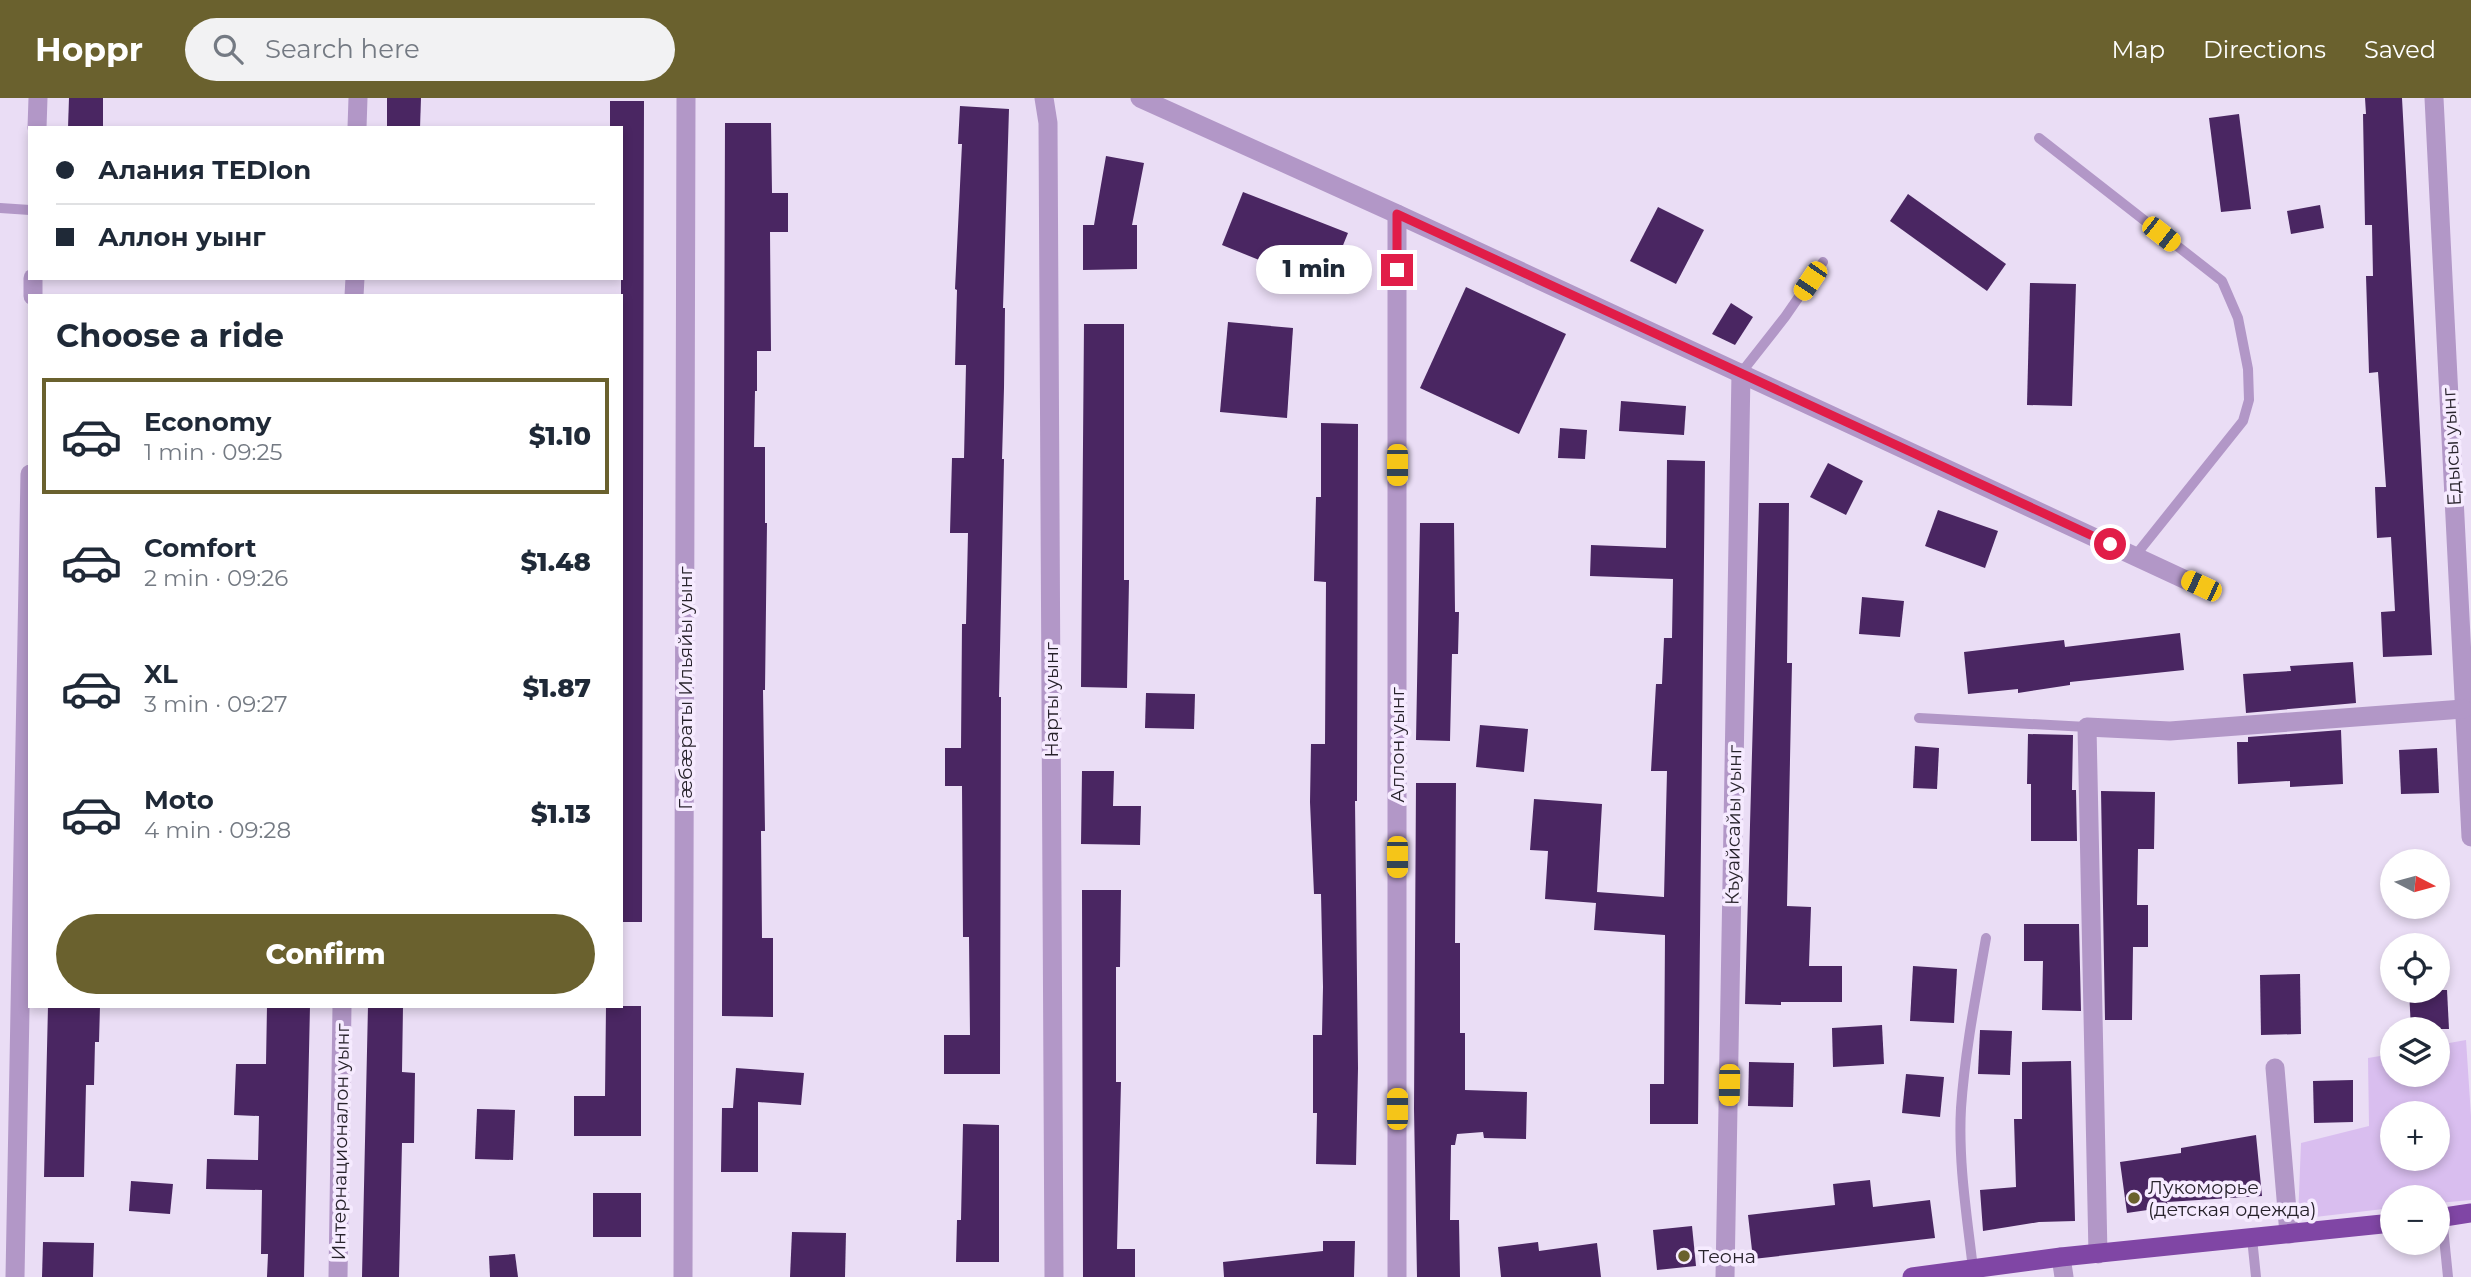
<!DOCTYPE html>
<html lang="en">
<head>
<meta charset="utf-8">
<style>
	:root { --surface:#fff; --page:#f2f2f3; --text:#1f2937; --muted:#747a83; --line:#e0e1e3; --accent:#6a612e }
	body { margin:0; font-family:Montserrat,sans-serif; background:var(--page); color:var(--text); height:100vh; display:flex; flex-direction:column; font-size:26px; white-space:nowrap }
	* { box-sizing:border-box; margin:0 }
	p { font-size:23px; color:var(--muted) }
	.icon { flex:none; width:38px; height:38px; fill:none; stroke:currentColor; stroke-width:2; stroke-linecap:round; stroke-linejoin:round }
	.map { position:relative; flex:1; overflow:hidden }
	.details { position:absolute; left:28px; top:196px; width:595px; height:714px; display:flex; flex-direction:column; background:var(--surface); border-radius:0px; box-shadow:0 4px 10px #0003 }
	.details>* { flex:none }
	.top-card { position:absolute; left:28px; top:28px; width:595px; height:154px; border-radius:0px; box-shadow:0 4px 10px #0003; display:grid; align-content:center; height:154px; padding:0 28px; background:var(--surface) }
	.needle { width:46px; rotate:96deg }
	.tools { position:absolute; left:2380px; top:751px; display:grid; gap:14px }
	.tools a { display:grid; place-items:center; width:70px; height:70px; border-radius:50%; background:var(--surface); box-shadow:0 4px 10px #0003; font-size:35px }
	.end { position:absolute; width:32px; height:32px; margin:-16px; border:9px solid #e11d48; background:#fff; box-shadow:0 0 0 4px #fff }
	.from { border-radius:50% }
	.bubble { position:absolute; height:49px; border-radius:24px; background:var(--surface); box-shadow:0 4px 10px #0003; font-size:23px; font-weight:800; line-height:49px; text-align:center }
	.car { position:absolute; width:21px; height:42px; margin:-21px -10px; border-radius:9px; box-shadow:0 0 5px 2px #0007; background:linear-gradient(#f5c518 24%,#345 0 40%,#f5c518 0 76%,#345 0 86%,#f5c518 0) }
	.top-card b { display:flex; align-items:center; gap:24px; height:66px; font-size:26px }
	.top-card b+b { border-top:2px solid var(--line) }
	.top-card i { width:18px; height:18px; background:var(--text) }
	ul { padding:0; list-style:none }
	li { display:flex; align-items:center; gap:21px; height:116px; margin:0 14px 10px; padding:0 14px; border:4px solid transparent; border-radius:0px }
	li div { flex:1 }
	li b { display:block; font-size:26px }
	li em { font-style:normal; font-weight:800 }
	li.selected { border-color:var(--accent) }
	li>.icon { width:63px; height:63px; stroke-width:1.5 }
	h2 { padding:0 28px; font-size:32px; line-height:84px }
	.button { display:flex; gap:14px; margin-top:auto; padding:14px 28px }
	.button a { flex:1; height:80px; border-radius:42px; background:var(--accent); color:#fff; font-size:28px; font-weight:800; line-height:80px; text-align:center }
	header { display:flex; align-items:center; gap:42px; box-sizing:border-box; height:98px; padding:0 35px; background:var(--accent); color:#fff }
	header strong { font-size:33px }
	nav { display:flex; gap:38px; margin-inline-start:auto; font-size:24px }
	.search { width:490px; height:63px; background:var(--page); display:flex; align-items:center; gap:18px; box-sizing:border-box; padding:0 24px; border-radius:38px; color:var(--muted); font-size:26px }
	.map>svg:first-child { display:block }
</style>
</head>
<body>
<header>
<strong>Hoppr</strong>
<div class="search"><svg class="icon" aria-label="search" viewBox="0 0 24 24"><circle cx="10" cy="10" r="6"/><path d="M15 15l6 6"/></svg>Search here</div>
<nav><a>Map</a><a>Directions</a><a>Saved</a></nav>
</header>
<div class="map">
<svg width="2471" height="1179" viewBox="0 0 2471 1179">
	<rect width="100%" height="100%" fill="#eaddf5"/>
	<!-- green -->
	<path fill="#d9beef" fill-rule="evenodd" d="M 2466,942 L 2471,1018 L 2471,1102 L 2438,1105 L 2438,1099 L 2392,1099 L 2392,1110 L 2298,1121 L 2301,1045 L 2369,1028 L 2368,960 L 2392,956 L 2392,976 L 2438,976 L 2438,947 ZM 2392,1015 L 2438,1015 L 2438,1060 L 2392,1060 Z"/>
	<!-- building -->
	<g fill="#4a2662">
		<polygon points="69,0 103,0 103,30 68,30"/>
		<polygon points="387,0 421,0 420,30 387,30"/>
		<polygon points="2365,0 2402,0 2432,557 2383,559 2381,514 2395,513 2391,439 2377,440 2375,389 2386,389 2378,274 2369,275 2366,178 2373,178 2372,127 2365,127 2363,16 2366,16"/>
		<polygon points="610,3 644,3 642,824 621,824 621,30 610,30"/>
		<polygon points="960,8 1009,11 1003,210 1005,210 1004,290 1002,361 1004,361 999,599 1001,599 1000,976 944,976 944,937 970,937 969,839 963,839 962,688 945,688 945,650 961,650 962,526 966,526 968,435 950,435 952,360 964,360 966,267 955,267 957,192 955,191 962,46 958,46"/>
		<polygon points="2239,16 2251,111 2221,114 2209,20"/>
		<polygon points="725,25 771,25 772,95 788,95 788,134 770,134 771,253 757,253 757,293 755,293 754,349 765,349 765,425 767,425 765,592 763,592 765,733 761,733 762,840 773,840 773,919 722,918"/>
		<polygon points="1106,58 1144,65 1132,127 1137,127 1137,171 1083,172 1083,127 1094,127"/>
		<polygon points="1243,94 1348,135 1326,189 1222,147"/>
		<polygon points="1908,96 2006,166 1987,193 1890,123"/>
		<polygon points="2320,107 2324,130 2291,136 2287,113"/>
		<polygon points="1658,109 1704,132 1676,186 1630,163"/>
		<polygon points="2030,185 2076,186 2072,308 2027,307"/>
		<polygon points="1466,189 1566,236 1519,336 1420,290"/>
		<polygon points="1731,205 1753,219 1735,247 1712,236"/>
		<polygon points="1228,224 1293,230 1287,320 1220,314"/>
		<polygon points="1084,226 1124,226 1124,482 1129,482 1127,590 1081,589"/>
		<polygon points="1621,303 1686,308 1684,337 1619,333"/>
		<polygon points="1321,325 1358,326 1357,703 1355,703 1358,970 1356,1067 1316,1066 1317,1015 1313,1015 1313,937 1322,937 1323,889 1321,796 1314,796 1310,704 1311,646 1325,646 1326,484 1314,483 1316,399 1321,399"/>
		<polygon points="1560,330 1587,332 1585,361 1558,360"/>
		<polygon points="1667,362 1705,363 1698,1026 1650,1026 1650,986 1664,986 1665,837 1594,832 1596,805 1545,801 1548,753 1530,752 1534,701 1602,706 1597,794 1664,799 1667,673 1651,673 1656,586 1662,586 1664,540 1672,540 1673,481 1590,478 1591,447 1666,450"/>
		<polygon points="1828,365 1863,383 1846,417 1810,399"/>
		<polygon points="1759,405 1789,405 1787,565 1792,565 1787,808 1811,809 1809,868 1842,868 1842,904 1781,904 1781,907 1745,906"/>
		<polygon points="1938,412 1998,433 1985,470 1925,448"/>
		<polygon points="1420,425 1454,425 1455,514 1459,514 1458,556 1452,556 1450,643 1416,642"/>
		<polygon points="1862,499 1904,503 1900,539 1859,536"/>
		<polygon points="2180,535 2184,572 2070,584 2070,587 2018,595 2018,591 1968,596 1964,554 2064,542 2065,549"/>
		<polygon points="2353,564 2356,605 2246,615 2243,576 2291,573 2290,568"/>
		<polygon points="1146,595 1195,596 1194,631 1145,630"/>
		<polygon points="1480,627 1528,631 1524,674 1476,669"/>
		<polygon points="2341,632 2343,686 2290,689 2290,683 2238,686 2237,644 2248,644 2248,639"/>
		<polygon points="2028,636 2073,637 2072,692 2076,692 2077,743 2031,743 2031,686 2027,686"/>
		<polygon points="1915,648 1939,650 1937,691 1913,690"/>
		<polygon points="2437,650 2439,695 2401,696 2399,652"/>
		<polygon points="1082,673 1114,673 1113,708 1141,708 1140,747 1081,746"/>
		<polygon points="1416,685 1456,685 1455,845 1460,845 1460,935 1465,935 1465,992 1527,994 1526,1041 1484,1040 1483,1034 1457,1036 1455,1047 1451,1047 1450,1122 1459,1122 1460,1179 1417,1179 1414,1011"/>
		<polygon points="2101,693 2155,694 2154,751 2138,751 2137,807 2148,807 2148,849 2133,849 2132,922 2105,922"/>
		<polygon points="1082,792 1121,792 1120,869 1116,869 1116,984 1121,984 1117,1151 1135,1151 1135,1179 1083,1179"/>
		<polygon points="2024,826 2079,826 2081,913 2042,912 2043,863 2024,863"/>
		<polygon points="1913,868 1957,871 1954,925 1910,923"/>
		<polygon points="2300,876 2301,936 2261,937 2260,877"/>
		<polygon points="2409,892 2447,892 2449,931 2411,931"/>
		<polygon points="48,908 100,908 99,944 95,944 94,987 86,987 84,1079 44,1079"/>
		<polygon points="267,908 310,908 304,1179 267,1179 268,1156 261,1156 262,1092 206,1091 207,1061 258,1062 259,1018 234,1017 236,966 266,966"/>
		<polygon points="368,908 403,908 402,974 415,975 414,1045 402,1045 399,1179 362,1179"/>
		<polygon points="606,908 641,908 641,1038 574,1038 574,998 605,998"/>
		<polygon points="1882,927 1884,966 1833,969 1832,930"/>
		<polygon points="1980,932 2012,933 2010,977 1978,976"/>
		<polygon points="2071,963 2075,1123 2039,1124 1983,1133 1980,1092 2016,1089 2014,1021 2022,1021 2022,964"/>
		<polygon points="1749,964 1794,965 1793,1009 1748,1008"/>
		<polygon points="736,970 804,975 801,1007 758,1004 758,1074 721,1074 722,1010 733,1010"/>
		<polygon points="1906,976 1944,979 1940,1019 1902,1015"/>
		<polygon points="2353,982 2353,1024 2314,1025 2313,983"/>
		<polygon points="477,1011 515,1012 513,1062 475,1061"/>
		<polygon points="963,1026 999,1027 999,1164 956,1164 957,1122 961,1122"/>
		<polygon points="2256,1037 2262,1098 2167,1104 2168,1109 2127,1115 2120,1064 2181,1055 2181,1050"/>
		<polygon points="1870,1082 1873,1109 1930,1102 1935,1140 1753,1161 1748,1117 1835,1107 1833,1086"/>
		<polygon points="131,1083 173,1086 170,1116 129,1113"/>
		<rect x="593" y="1095" width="48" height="44"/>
		<polygon points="1692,1128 1696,1168 1657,1172 1653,1132"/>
		<polygon points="792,1134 846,1135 845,1179 790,1179"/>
		<polygon points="1323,1143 1355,1143 1354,1179 1224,1179 1223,1164 1323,1153"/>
		<polygon points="43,1144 94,1145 93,1179 42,1179"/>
		<polygon points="1538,1144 1539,1153 1597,1145 1601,1179 1501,1179 1498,1149"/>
		<polygon points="515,1156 518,1179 490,1179 489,1158"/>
	</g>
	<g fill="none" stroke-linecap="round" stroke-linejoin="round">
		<!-- service -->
		<g stroke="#b297c7" stroke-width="10">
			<polyline points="2039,40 2222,183 2238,220 2248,271 2249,302 2243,323 2135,458"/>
			<polyline points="0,110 30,112"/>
			<polyline points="1741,275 1785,219 1823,164"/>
			<polyline points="1919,620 2087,629"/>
			<polyline points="2442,1119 2448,1179"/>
			<polyline points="2252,1140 2256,1179"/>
			<path d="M 1973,1171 C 1967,1118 1958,1064 1961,1010 C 1965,953 1976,897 1986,840"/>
		</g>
		<!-- minor -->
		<g stroke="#b297c7" stroke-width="19">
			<polyline points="1044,0 1048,25 1054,1179"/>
			<polyline points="1140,0 1397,116 2201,489"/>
			<polyline points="2434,0 2471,739"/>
			<polyline points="37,30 38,0"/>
			<polyline points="357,30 358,0"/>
			<polyline points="1397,116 1397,1179"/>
			<polyline points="33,198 33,180"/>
			<polyline points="354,198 355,180"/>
			<polyline points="2275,970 2289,1136"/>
			<polyline points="2098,1156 2087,629 2170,633 2463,611"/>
			<polyline points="2061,1159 2064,1179"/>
			<polyline points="15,1179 30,376"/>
			<polyline points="338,1179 342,908"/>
			<polyline points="683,1179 686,0"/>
			<polyline points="1725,1179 1741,275"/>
		</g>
		<!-- trunk -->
		<g stroke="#8046a5" stroke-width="19">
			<polyline points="2438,1120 2471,1115"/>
			<polyline points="1912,1179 2061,1159 2392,1125"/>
		</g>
	</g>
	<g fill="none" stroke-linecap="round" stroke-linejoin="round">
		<!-- route -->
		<polyline stroke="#e11d48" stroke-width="9" points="1397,172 1397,116 2110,446"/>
	</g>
	<!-- markers -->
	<g fill="#6a612e" stroke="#f6ebff" stroke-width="2.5">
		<circle cx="2134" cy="1100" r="7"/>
		<circle cx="1684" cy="1158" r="7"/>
	</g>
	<g text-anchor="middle" stroke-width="7" stroke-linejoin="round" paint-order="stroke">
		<!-- street labels -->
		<g font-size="19" fill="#28232c" stroke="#f6ebff">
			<text transform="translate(2451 349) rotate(-93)" y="7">Едысы уынг</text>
			<text transform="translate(685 590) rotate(-90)" y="7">Гæбæраты Ильяйы уынг</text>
			<text transform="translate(1051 602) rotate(-90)" y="7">Нарты уынг</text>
			<text transform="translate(1397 647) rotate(-90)" y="7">Аллон уынг</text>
			<text transform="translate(1733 727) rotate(-89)" y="7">Къуайсайы уынг</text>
			<text transform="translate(340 1044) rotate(-89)" y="7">Интернационалон уынг</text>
		</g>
		<!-- poi labels -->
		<g font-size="19" fill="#28232c" stroke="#f6ebff" text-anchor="start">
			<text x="2148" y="1096">Лукоморье<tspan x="2148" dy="22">(детская одежда)</tspan></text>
			<text x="1698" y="1165">Теона</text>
		</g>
	</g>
</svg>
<div class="tools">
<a><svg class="needle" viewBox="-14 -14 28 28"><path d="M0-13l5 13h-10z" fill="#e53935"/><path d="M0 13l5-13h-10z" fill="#747a83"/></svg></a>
<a><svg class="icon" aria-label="locate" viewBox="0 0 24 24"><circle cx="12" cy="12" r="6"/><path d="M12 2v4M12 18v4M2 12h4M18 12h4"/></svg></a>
<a><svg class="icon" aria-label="layers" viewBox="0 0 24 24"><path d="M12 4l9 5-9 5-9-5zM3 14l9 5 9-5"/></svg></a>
<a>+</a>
<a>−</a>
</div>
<i class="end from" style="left:2110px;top:446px"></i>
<i class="end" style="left:1397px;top:172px"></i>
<div class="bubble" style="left:1256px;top:147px;width:116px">1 min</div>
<i class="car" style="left:2161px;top:136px;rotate:128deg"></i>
<i class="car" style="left:1810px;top:183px;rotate:214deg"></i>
<i class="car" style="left:1397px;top:367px;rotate:180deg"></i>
<i class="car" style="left:2201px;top:488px;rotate:295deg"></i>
<i class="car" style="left:1397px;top:759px;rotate:180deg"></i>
<i class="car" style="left:1729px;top:987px;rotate:181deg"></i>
<i class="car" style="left:1397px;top:1011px;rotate:0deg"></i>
<div class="top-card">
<b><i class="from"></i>Алания ТEDIon</b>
<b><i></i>Аллон уынг</b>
</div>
<section class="details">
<h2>Choose a ride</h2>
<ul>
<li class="selected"><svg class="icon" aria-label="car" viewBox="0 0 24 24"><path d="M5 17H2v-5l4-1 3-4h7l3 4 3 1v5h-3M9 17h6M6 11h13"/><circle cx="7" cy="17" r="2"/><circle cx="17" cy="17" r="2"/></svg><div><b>Economy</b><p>1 min · 09:25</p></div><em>$1.10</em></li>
<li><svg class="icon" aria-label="car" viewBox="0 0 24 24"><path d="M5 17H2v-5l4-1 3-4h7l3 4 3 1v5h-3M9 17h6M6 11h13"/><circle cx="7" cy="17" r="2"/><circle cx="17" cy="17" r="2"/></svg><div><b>Comfort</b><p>2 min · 09:26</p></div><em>$1.48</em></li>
<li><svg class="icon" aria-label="car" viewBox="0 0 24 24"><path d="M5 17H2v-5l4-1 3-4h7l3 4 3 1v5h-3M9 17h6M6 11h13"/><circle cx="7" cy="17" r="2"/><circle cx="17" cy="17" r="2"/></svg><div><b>XL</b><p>3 min · 09:27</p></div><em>$1.87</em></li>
<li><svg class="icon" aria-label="car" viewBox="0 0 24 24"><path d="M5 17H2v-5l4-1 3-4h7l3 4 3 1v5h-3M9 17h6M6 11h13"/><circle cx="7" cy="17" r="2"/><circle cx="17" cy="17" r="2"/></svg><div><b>Moto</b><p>4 min · 09:28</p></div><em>$1.13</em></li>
</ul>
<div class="button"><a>Confirm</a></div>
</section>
</div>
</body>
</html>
